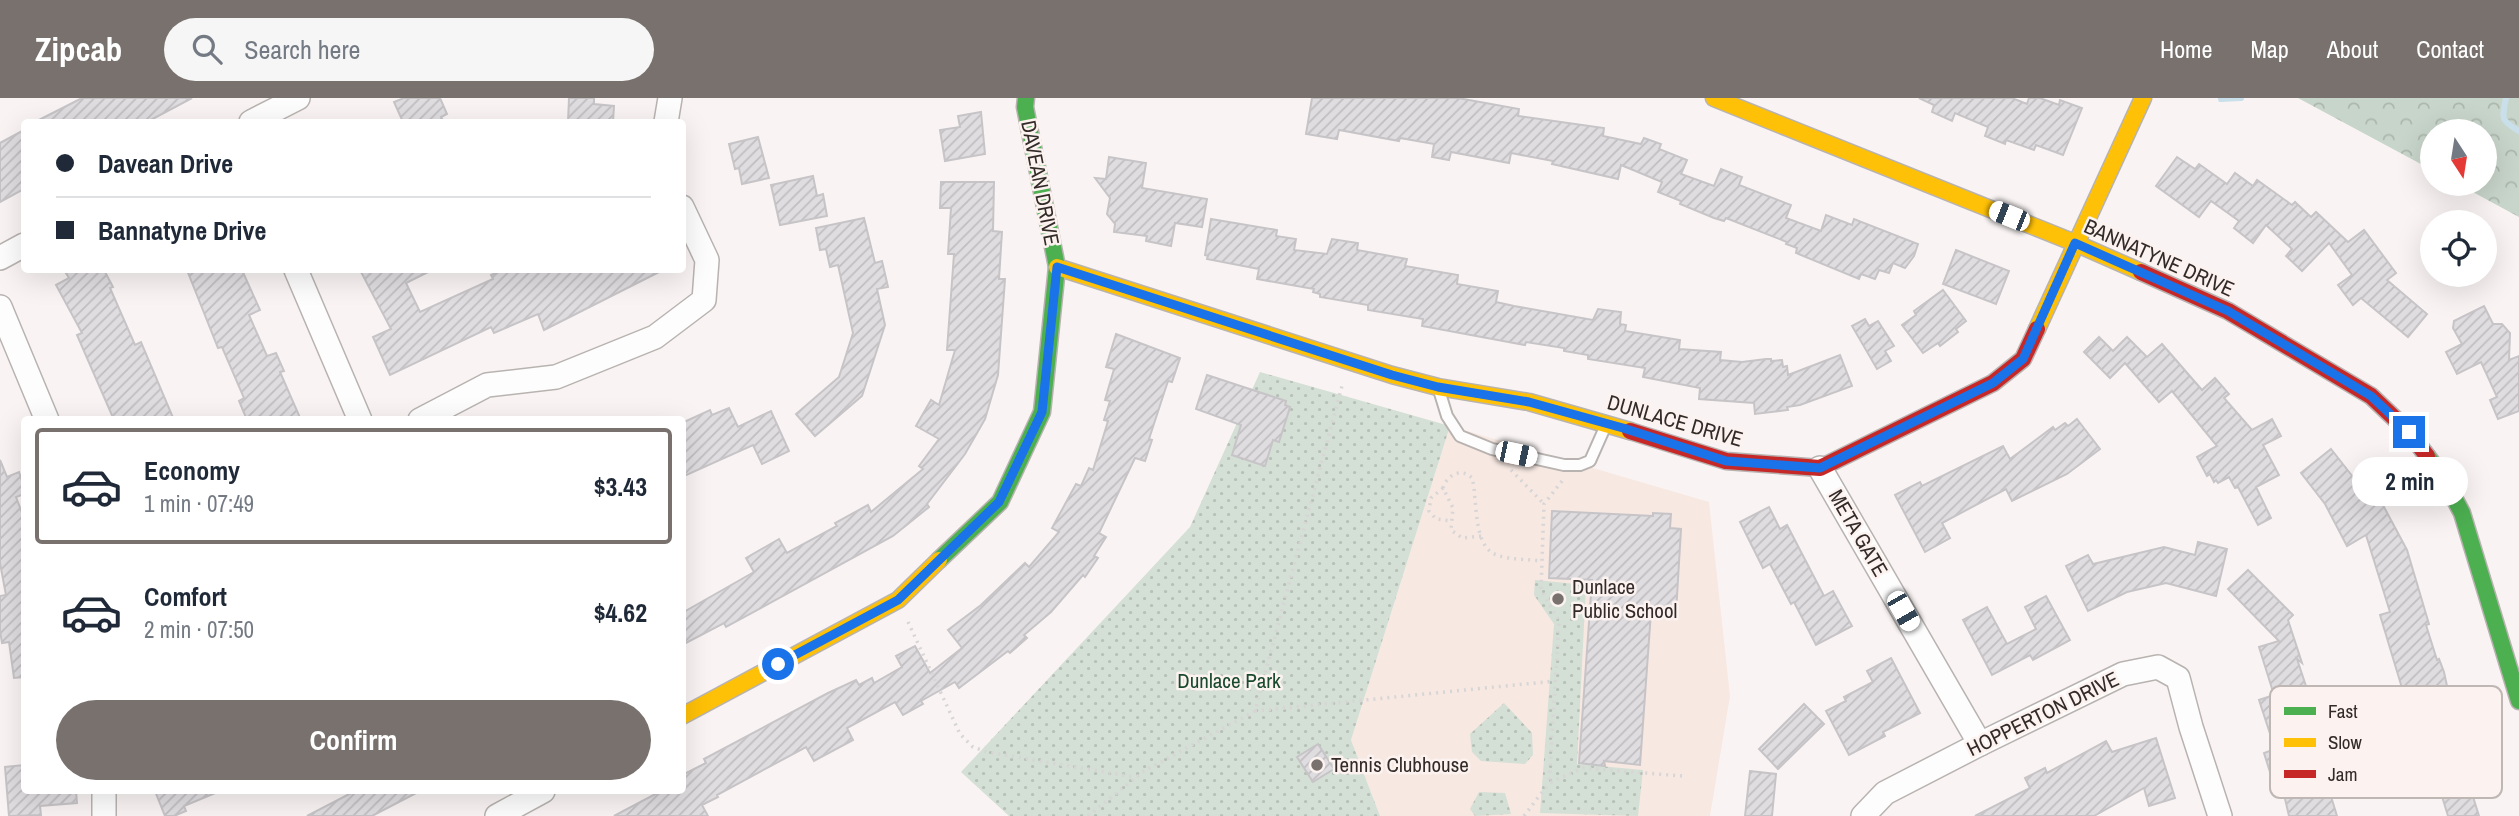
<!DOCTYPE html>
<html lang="en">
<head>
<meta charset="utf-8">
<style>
	:root { --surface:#fff; --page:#f6f6f7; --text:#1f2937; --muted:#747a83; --line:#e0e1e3; --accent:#78716e }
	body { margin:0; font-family:"Archivo Narrow",sans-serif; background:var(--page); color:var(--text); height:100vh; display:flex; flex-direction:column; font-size:26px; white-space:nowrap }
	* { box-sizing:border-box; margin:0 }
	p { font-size:23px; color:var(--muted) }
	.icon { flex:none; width:38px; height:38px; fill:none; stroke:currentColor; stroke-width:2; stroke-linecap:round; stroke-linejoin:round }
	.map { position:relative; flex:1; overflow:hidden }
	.details { position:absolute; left:21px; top:318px; width:665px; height:378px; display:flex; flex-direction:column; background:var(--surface); border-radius:7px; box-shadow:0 7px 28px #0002 }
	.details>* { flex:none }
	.guide { position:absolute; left:21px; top:21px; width:665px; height:154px; border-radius:7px; box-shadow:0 7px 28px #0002; display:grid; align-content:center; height:154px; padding:0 35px; background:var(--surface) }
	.needle { width:46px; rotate:168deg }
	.fabs { position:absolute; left:2420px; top:21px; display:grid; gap:14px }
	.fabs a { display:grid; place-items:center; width:77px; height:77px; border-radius:50%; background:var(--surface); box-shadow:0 7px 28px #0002; font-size:35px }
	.end { position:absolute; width:32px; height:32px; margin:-16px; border:9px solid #1a73e8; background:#fff; box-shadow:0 0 0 4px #fff }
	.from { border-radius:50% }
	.bubble { position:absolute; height:49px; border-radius:24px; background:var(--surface); box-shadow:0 7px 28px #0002; font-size:23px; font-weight:700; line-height:49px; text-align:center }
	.car { position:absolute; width:21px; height:42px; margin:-21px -10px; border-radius:9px; box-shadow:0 0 5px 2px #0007; background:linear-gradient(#fff 24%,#345 0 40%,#fff 0 76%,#345 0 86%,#fff 0) }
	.guide b { display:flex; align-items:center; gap:24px; height:66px; font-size:26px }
	.guide b+b { border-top:2px solid var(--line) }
	.guide i { width:18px; height:18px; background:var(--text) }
	ul { padding:12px 0 0; list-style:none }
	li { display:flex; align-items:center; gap:21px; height:116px; margin:0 14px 10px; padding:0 21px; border:4px solid transparent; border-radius:7px }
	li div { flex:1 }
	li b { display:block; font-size:26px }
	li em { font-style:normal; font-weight:700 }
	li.active { border-color:var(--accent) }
	li>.icon { width:63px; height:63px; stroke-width:1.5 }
	.primary-button { display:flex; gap:14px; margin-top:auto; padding:14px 35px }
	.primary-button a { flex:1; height:80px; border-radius:42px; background:var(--accent); color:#fff; font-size:28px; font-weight:700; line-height:80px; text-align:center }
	header { display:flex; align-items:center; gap:42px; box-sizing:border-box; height:98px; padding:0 35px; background:var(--accent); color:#fff }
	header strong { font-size:33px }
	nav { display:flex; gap:38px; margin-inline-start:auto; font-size:24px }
	.search { width:490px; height:63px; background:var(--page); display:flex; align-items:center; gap:18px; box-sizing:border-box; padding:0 24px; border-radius:38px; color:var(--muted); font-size:26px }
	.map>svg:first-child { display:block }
</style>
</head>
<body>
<header>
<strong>Zipcab</strong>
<div class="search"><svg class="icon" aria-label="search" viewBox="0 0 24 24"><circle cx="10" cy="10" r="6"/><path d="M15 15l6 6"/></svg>Search here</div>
<nav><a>Home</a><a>Map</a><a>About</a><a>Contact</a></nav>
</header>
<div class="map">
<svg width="2519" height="718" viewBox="0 0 2519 718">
	<defs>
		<pattern id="forest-crowns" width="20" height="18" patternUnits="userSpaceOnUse" patternTransform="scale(1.75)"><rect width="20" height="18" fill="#c8d5ca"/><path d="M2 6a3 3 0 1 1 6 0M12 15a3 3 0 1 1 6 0" fill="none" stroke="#acb7ae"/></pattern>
		<pattern id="park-dots" width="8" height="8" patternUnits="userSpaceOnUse" patternTransform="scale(1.75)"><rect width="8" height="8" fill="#d4dfd5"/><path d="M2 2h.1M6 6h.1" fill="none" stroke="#b6c0b7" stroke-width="1.8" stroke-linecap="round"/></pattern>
		<pattern id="building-hatch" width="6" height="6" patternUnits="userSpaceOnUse" patternTransform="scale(1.75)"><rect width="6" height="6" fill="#e0dde1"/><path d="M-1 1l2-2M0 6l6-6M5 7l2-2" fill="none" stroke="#c1bec1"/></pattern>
	</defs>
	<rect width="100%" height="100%" fill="#f9f4f3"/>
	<!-- built -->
	<polygon fill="#f7e8e2" points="1450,328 1709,404 1730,598 1710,718 1380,718 1351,642"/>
	<!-- forest -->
	<polygon fill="url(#forest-crowns)" points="2298,0 2519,0 2519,119 2458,86 2485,86 2485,33 2432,33 2432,72"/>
	<!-- park -->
	<g fill="url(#park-dots)">
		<polygon points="1260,274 1450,328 1351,642 1380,718 1009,718 961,674 1190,429"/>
		<polygon points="1535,482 1586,487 1577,666 1643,672 1638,718 1540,715 1554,526 1534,497"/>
		<polygon points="1504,605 1532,635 1533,657 1525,666 1481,663 1472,654 1470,636"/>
		<polygon points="1479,694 1505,695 1511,716 1475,718 1470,711"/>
	</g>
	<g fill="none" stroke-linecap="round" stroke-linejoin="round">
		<!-- stream -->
		<g stroke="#c9e0eb" stroke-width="6">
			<path d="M 2506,0 C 2502,21 2500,22 2519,33"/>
			<polyline points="2221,1 2241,0"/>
		</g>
	</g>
	<!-- building -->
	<g fill="url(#building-hatch)" stroke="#c7c4c7" stroke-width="2">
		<polygon points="82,0 192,0 147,24 35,24"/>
		<polygon points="404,0 440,0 447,16 441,19 444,24 403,24 394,4"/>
		<polygon points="569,0 594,0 594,6 614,8 613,24 568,24"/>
		<polygon points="1312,0 1458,0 1519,11 1518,18 1604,30 1603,38 1641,46 1644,40 1661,46 1659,51 1687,62 1681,76 1714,88 1721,71 1742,79 1739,87 1791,107 1786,120 1821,133 1826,117 1852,127 1854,121 1918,146 1914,158 1905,170 1893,165 1889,175 1879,172 1875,181 1861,176 1859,181 1796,155 1797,150 1786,146 1787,144 1726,120 1724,123 1714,120 1680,106 1681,103 1658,94 1662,84 1621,67 1618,81 1552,66 1553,63 1511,55 1509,65 1451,54 1449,62 1432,59 1434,46 1400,40 1399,43 1339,32 1337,41 1306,36"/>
		<polygon points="1919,0 2012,0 2027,6 2029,0 2040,0 2059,7 2060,2 2082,10 2063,57 2036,47 2034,52 2006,42 2005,46 1985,38 1988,29 1955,15 1952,23 1932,14 1934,7"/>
		<polygon points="981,14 985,56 945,63 940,32 960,29 958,18"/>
		<polygon points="24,32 24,91 0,104 0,45"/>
		<polygon points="758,39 769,80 742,86 739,70 735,71 729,46"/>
		<polygon points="1109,59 1146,65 1142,90 1207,101 1202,129 1175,125 1171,148 1146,143 1147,138 1114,134 1115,126 1107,116 1110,100 1095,80 1106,81"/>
		<polygon points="2177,59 2195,71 2199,66 2227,86 2235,75 2253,88 2257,82 2292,107 2295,104 2311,119 2316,114 2348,144 2364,132 2396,175 2387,182 2427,216 2408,239 2361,200 2353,207 2338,187 2352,177 2329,145 2302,173 2286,158 2292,151 2266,127 2253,145 2234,130 2239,123 2211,103 2199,119 2156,88"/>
		<polygon points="813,78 817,98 823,96 827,118 780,127 771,87"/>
		<polygon points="941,84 994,84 993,133 1002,134 999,181 1005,181 998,277 985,321 965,356 927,406 929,409 893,438 726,529 724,525 682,547 682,515 754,474 746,460 779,441 787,455 837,428 835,425 868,407 871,414 923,371 919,368 939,341 916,328 931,302 939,307 955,252 947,252 954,156 948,156 951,110 940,110"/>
		<polygon points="864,120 875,165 882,163 888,189 877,191 885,227 862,298 815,338 796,316 839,279 853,235 838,167 830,169 826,151 820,152 816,130"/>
		<polygon points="1211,121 1277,132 1276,138 1296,141 1294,152 1327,156 1332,141 1358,145 1357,152 1407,161 1405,168 1458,177 1457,186 1498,193 1496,204 1514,208 1593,222 1598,211 1621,214 1620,226 1626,227 1625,233 1680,242 1679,251 1721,254 1720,262 1742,264 1766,261 1771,261 1771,263 1782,262 1783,269 1787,268 1788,277 1840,257 1852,288 1800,307 1787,309 1788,312 1755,316 1754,305 1699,301 1700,290 1643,279 1645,270 1588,261 1588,257 1564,253 1564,250 1526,244 1525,247 1422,228 1423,221 1368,212 1368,207 1320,199 1320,196 1313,194 1314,191 1257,181 1259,171 1207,161 1208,158 1205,157"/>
		<polygon points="1956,152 2009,173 1996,206 1943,186"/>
		<polygon points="64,172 104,172 113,189 110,190 135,247 141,244 174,322 114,322 77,237 82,235 56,187 69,180"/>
		<polygon points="187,172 242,172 260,212 249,217 267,258 276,255 284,273 280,274 301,322 247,322 239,303 244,300 222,249 218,250"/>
		<polygon points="360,172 432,172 406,185 420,214 493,181 491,177 502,172 663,172 544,232 538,216 494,235 491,229 390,277 373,239 391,231"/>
		<polygon points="1943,192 1966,223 1956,231 1958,234 1940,248 1938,245 1923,255 1902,227 1916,217 1914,213"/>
		<polygon points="2484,208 2493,226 2502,226 2510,235 2509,262 2519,258 2519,313 2498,321 2490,302 2497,299 2481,264 2457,276 2446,254 2462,246 2453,230 2454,223"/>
		<polygon points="1865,221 1869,228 1878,223 1894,248 1885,253 1891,263 1877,271 1852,228"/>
		<polygon points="1116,236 1180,260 1172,284 1168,283 1149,341 1152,342 1145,363 1135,360 1099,435 1106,439 1094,458 1098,460 1085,479 1083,477 1051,514 1024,537 1027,540 1010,555 1008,553 959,590 955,584 921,603 923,606 903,617 895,604 847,630 853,642 814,663 806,649 717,697 718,699 702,707 708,718 614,718 661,693 682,693 682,677 706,665 704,661 828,595 856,582 859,587 872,580 874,585 902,569 896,558 915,548 930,575 962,550 948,532 981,507 1025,465 1029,469 1059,434 1052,430 1076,386 1081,388 1089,370 1093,372 1108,323 1104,322 1110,303 1105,302 1114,271 1106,269"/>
		<polygon points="2099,239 2113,253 2127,239 2147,259 2162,246 2202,292 2215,280 2229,296 2224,300 2252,332 2272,321 2281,338 2263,347 2279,377 2256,389 2271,420 2258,427 2238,389 2235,390 2229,379 2218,385 2216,382 2214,384 2210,376 2207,378 2197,359 2217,348 2172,293 2159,304 2125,265 2110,280 2084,254"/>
		<polygon points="1207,277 1286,303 1285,307 1290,309 1279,344 1273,342 1265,368 1232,357 1241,327 1196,311"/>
		<polygon points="729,310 738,329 771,313 789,353 762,366 753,347 682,379 682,325 710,312 712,317"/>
		<polygon points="2077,321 2100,351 2067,376 2012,403 2006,391 1942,425 1950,440 1925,454 1895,397 1920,384 1922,388 2003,348 2010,361 2053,329 2055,332 2065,325 2068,328"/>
		<polygon points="2331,351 2368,398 2376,394 2407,452 2429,526 2426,527 2437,562 2439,561 2444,574 2447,588 2445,589 2472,671 2465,673 2479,718 2448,718 2437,682 2427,684 2418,654 2421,653 2380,517 2390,514 2366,437 2347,448 2325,406 2301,375"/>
		<polygon points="0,362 7,379 19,374 24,389 24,396 16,399 24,420 24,579 14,580 9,544 2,545 0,533 0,498 6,497 0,465"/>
		<polygon points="1769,409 1780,431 1787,427 1824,498 1833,493 1852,528 1816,547 1794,504 1791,506 1770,466 1763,470 1740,424"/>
		<polygon points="1552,413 1653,418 1653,415 1671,416 1670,430 1681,431 1676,515 1651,514 1640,667 1604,663 1605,668 1579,665 1592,482 1549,480"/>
		<polygon points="2198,444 2227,451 2216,498 2166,485 2127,494 2088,513 2066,468 2088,457 2093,466 2164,449 2195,457"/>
		<polygon points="2248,472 2293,517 2288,522 2302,565 2297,561 2319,627 2310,630 2337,718 2289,718 2282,688 2275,690 2264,655 2275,651 2259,602 2274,597 2259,549 2279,543 2228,491"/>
		<polygon points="2046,498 2070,542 2033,562 2030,557 1992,577 1963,522 1987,509 2007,546 2036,531 2025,509"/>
		<polygon points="1891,560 1920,615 1883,634 1885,638 1849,657 1826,613 1846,603 1844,599 1873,584 1867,573"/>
		<polygon points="1804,606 1824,626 1778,671 1759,651"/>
		<polygon points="2156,640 2175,700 2149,708 2144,690 2094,718 1975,718 2030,690 2025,680 2045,670 2047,675 2106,643 2112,654"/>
		<polygon points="1318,646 1334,671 1313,684 1297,659"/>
		<polygon points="24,667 24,693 76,693 77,705 40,708 41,717 9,718 5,669"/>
		<polygon points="1750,673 1776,676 1772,718 1745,718"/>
		<polygon points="155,693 220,693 184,708 186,713 174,718 165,718"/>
		<polygon points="355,693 420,693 372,718 307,718"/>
	</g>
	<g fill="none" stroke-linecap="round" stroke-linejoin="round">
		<!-- lane casing -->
		<g stroke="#b8b3b0" stroke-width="14">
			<polyline id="lane" points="1439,292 1447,318 1460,338 1492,351 1564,367 1580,367 1590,363 1606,327"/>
		</g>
		<!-- street casing -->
		<g stroke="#b8b3b0" stroke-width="26">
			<g id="street">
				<polyline points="251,24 298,0"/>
				<polyline points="666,24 670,0"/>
				<polyline points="0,160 24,147"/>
				<polyline points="296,172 360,322"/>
				<polyline points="0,209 47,322"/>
				<polyline points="420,322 487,287 556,279 655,239 704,202 707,162 682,109"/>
				<polyline points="1820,370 1980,646"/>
				<polyline points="104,718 104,693"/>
				<polyline points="497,718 543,693"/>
				<polyline points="1863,718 1885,695 1980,646 2123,576 2158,569 2178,580 2191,629 2220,718"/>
			</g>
		</g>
		<!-- fast casing -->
		<g stroke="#b8b3b0" stroke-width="19">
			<g id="fast">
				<polyline points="2427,358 2444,381 2462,415 2519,603"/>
				<polyline points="939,462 1000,404 1042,314 1057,169 1025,9 1026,0"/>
			</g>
		</g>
		<!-- slow casing -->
		<g stroke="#b8b3b0" stroke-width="19">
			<g id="slow">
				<polyline points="1714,0 2075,145 2141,174"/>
				<polyline points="1057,169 1392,277 1438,289 1529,304 1630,333"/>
				<polyline points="2037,231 2143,0"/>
				<polyline points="682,618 898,502 939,462"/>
			</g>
		</g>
		<!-- jam casing -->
		<g stroke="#b8b3b0" stroke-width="19">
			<g id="jam">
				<polyline points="2141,174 2228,213 2371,298 2409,334 2427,358"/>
				<polyline points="1630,333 1726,363 1820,370 1993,285 2023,261 2037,231"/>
			</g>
		</g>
		<!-- path -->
		<g stroke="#d7d5d5" stroke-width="3.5" stroke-dasharray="2 5" stroke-linecap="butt">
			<polyline points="1511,372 1544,406"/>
			<polyline points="1562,383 1544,406 1541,492 1559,523 1549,685 1583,670 1682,678"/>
			<polyline points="1443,390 1431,400 1429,413 1436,421 1452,423"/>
			<path d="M 1481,438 L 1462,440 L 1451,432 L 1453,410 L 1443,390 C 1447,377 1461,369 1472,380 C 1478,401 1472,449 1497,457 C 1510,462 1528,461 1542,463"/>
			<polyline points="908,524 960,636 973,649 987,654 1134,679"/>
			<polyline points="1255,613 1555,583"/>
			<polyline points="1088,718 1144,673 1255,613 1342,288"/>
			<polyline points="1524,718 1549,685"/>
		</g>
		<!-- lane -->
		<use href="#lane" stroke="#fefdfd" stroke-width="10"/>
		<!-- street -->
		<use href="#street" stroke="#fefdfd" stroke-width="23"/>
		<!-- fast -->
		<use href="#fast" stroke="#4caf50" stroke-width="16"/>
		<!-- slow -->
		<use href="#slow" stroke="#ffc107" stroke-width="16"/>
		<!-- jam -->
		<use href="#jam" stroke="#c62828" stroke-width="16"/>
	</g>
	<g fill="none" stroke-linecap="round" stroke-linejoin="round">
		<!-- route -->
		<polyline stroke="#1a73e8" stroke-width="9" points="778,566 898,502 999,404 1042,314 1057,169 1392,277 1438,289 1529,304 1623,330 1726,363 1820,370 1993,285 2023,261 2075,145 2228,213 2371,298 2409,334"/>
	</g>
	<!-- markers -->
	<g fill="#78716e" stroke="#fcf3f0" stroke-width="2.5">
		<circle cx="1558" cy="501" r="7"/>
		<circle cx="1317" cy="667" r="7"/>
	</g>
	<g text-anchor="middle" stroke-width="5" stroke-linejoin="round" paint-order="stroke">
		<!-- street labels -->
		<g font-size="21" fill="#322b27" stroke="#fcf3f0">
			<text transform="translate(1040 85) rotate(79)" y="7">DAVEAN DRIVE</text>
			<text transform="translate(2159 160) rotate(24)" y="7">BANNATYNE DRIVE</text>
			<text transform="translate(1675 323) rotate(16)" y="7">DUNLACE DRIVE</text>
			<text transform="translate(1858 435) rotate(60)" y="7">META GATE</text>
			<text transform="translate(2043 616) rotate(-26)" y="7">HOPPERTON DRIVE</text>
		</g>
		<!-- poi labels -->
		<g font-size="21" fill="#322b27" stroke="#fcf3f0" text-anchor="start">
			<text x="1572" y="496">Dunlace<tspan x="1572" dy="24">Public School</tspan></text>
			<text x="1331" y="674">Tennis Clubhouse</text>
		</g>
		<!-- park labels -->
		<g font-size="21" fill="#18492d" stroke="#fcf3f0">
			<text x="1229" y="590">Dunlace Park</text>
		</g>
	</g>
	<!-- legend -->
	<rect x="2270" y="588" width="232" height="112" rx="10" fill="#fcf3f0" stroke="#bfb7b4" stroke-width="2"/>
	<rect x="2284" y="609" width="32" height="8" fill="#4caf50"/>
	<rect x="2284" y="640" width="32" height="9" fill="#ffc107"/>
	<rect x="2284" y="672" width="32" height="8" fill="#c62828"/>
	<g font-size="19" fill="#322b27">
		<text x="2328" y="620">Fast</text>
		<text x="2328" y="651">Slow</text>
		<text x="2328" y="683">Jam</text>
	</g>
</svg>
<div class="fabs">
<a><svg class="needle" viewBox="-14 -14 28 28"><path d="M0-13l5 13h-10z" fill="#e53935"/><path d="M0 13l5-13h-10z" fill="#747a83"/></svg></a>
<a><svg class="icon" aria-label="locate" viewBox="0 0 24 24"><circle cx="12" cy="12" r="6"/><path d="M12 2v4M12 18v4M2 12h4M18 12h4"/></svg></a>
</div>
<i class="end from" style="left:778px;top:566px"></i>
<i class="end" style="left:2409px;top:334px"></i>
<div class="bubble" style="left:2352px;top:359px;width:116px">2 min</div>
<i class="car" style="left:2009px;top:118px;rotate:292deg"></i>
<i class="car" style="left:1516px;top:356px;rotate:102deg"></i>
<i class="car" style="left:1903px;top:513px;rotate:150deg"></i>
<div class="guide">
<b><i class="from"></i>Davean Drive</b>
<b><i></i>Bannatyne Drive</b>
</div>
<section class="details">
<ul>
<li class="active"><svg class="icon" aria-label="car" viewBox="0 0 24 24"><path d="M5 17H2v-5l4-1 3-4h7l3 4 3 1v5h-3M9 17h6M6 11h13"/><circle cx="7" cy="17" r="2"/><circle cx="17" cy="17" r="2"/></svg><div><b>Economy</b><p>1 min · 07:49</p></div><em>$3.43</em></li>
<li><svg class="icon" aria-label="car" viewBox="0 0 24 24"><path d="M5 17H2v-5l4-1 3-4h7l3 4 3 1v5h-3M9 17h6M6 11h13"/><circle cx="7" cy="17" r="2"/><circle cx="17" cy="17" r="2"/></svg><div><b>Comfort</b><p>2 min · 07:50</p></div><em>$4.62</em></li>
</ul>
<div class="primary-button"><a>Confirm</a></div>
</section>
</div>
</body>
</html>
